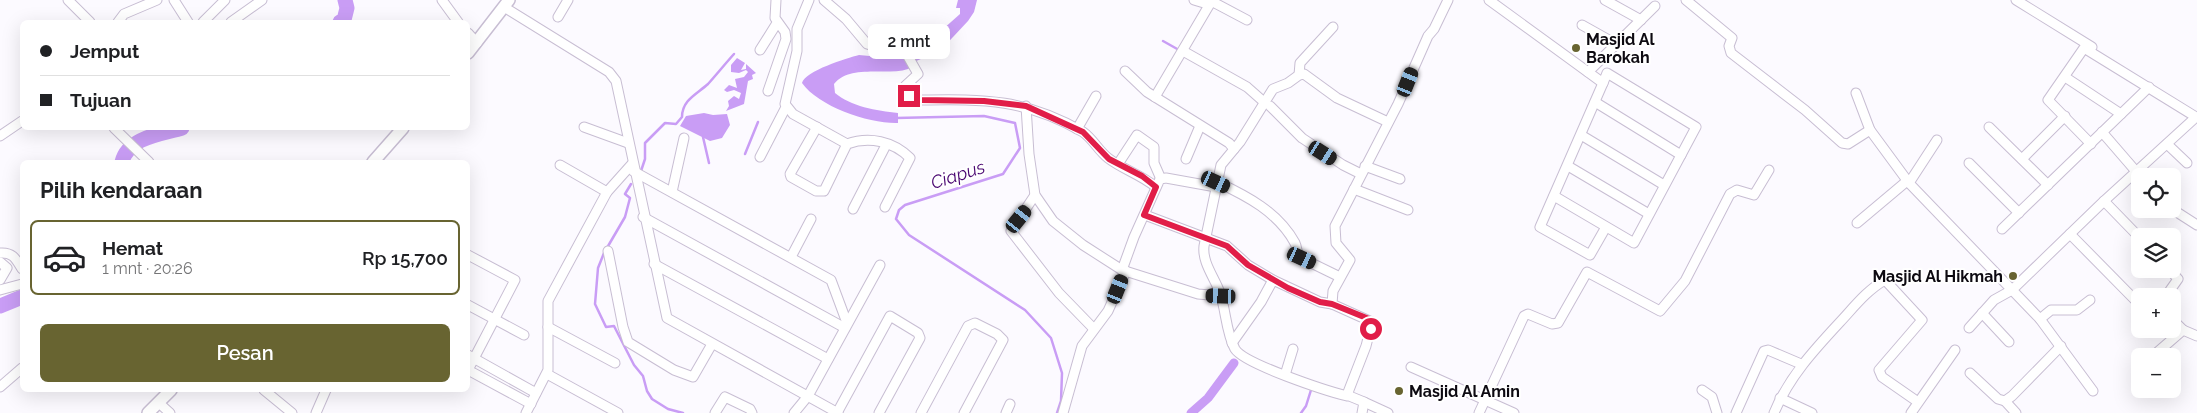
<!DOCTYPE html>
<html lang="id">
<head>
<meta charset="utf-8">
<style>
	:root { --surface:#fff; --page:#f2f2f2; --text:#202124; --muted:#757577; --line:#e0e0e0; --accent:#686431 }
	body { margin:0; font-family:Raleway,sans-serif; background:var(--page); color:var(--text); height:100vh; display:flex; flex-direction:column; font-size:19px; white-space:nowrap }
	* { box-sizing:border-box; margin:0 }
	p { font-size:16px; color:var(--muted) }
	.icon { flex:none; width:28px; height:28px; fill:none; stroke:currentColor; stroke-width:2; stroke-linecap:round; stroke-linejoin:round }
	.map { position:relative; flex:1; overflow:hidden }
	.details { position:absolute; left:20px; top:160px; width:450px; height:232px; display:flex; flex-direction:column; background:var(--surface); border-radius:8px; box-shadow:0 5px 20px #0002 }
	.details>* { flex:none }
	.hud { position:absolute; left:20px; top:20px; width:450px; height:110px; border-radius:8px; box-shadow:0 5px 20px #0002; display:grid; align-content:center; height:110px; padding:0 20px; background:var(--surface) }
	.tools { position:absolute; left:2131px; top:168px; display:grid; gap:10px }
	.tools a { display:grid; place-items:center; width:50px; height:50px; border-radius:8px; background:var(--surface); box-shadow:0 5px 20px #0002; font-size:25px }
	.end { position:absolute; width:22px; height:22px; margin:-11px; border:6px solid #e11d48; background:#fff; box-shadow:0 0 0 2px #fff }
	.from { border-radius:50% }
	.bubble { position:absolute; height:35px; border-radius:8px; background:var(--surface); box-shadow:0 5px 20px #0002; font-size:16px; font-weight:600; line-height:35px; text-align:center }
	.car { position:absolute; width:15px; height:30px; margin:-15px -8px; border-radius:6px; box-shadow:0 0 4px 1px #0007; background:linear-gradient(#222 24%,#8ab4d8 0 40%,#222 0 76%,#8ab4d8 0 86%,#222 0) }
	.hud b { display:flex; align-items:center; gap:18px; height:48px; font-size:19px }
	.hud b+b { border-top:1px solid var(--line) }
	.hud i { width:12px; height:12px; background:var(--text) }
	ul { padding:0; list-style:none }
	li { display:flex; align-items:center; gap:15px; height:75px; margin:0 10px 8px; padding:0 10px; border:2px solid var(--line); border-radius:8px }
	li div { flex:1 }
	li b { display:block; font-size:19px }
	li em { font-style:normal; font-weight:600 }
	li.on { border-color:var(--accent) }
	li>.icon { width:45px; height:45px; stroke-width:1.5 }
	h2 { padding:0 20px; font-size:22px; line-height:60px }
	.cta { display:flex; gap:10px; margin-top:auto; padding:10px 20px }
	.cta a { flex:1; height:58px; border-radius:8px; background:var(--accent); color:#fff; font-size:20px; font-weight:600; line-height:58px; text-align:center }
	.map>svg:first-child { display:block }
</style>
</head>
<body>
<div class="map">
<svg width="2197" height="413" viewBox="0 0 2197 413">
	<rect width="100%" height="100%" fill="#fcfaff"/>
	<!-- water -->
	<g fill="#c99df5">
		<polygon points="958,0 977,0 974,12 968,21 938,53 933,47 942,30 960,14 960,8 956,8"/>
		<path d="M 859,55 L 880,57 L 895,55 L 905,58 L 914,55 L 916,65 L 908,69 C 887,76 850,64 834,84 L 835,93 C 850,106 877,111 898,113 L 898,123 C 870,124 819,107 802,83 C 805,71 847,58 859,55 Z"/>
		<polygon points="737,58 745,63 741,70 746,69 746,64 756,73 752,75 753,79 748,81 744,104 726,111 729,106 728,101 734,96 739,99 741,93 734,90 727,92 724,90 729,85 737,88 735,79 744,77 748,72 746,70 739,73 731,72 731,65"/>
		<polygon points="704,113 713,115 727,114 730,125 722,138 710,141 680,126 686,116"/>
	</g>
	<g fill="none" stroke-linecap="round" stroke-linejoin="round">
		<!-- stream -->
		<g stroke="#c99df5" stroke-width="2.5">
			<polyline points="1163,41 1179,50"/>
			<polyline points="913,61 931,53 936,48"/>
			<polyline points="896,118 984,116 1015,123 1020,148 1003,174 905,205 899,210 896,219 909,235 1025,310 1051,338 1062,373 1061,401 1057,413"/>
			<polyline points="703,137 709,163"/>
			<polyline points="745,154 758,122"/>
			<path d="M 641,171 L 645,159 L 645,143 L 665,123 L 676,124 L 682,117 C 682,100 697,94 708,84 C 717,74 725,64 734,54"/>
			<polyline points="631,184 625,194 630,198 625,217 604,253 598,268 595,304 606,327 614,326 634,365 643,376 647,391 652,399 668,409 683,413"/>
			<polyline points="1301,413 1306,406 1311,390"/>
		</g>
		<!-- canal -->
		<polyline stroke="#c99df5" stroke-width="9" points="1191,413 1208,398 1234,363"/>
		<!-- river -->
		<g stroke="#c99df5" stroke-width="15">
			<polyline points="340,22 344,20 347,8 345,0"/>
			<path d="M 122,162 C 128,137 162,134 182,128"/>
			<polyline points="0,306 22,297"/>
		</g>
		<!-- minor casing -->
		<g stroke="#c8bed3" stroke-width="11">
			<g id="minor">
				<polyline points="68,0 90,22"/>
				<polyline points="174,0 188,22"/>
				<polyline points="442,0 458,22"/>
				<polyline points="809,0 797,29 797,51 785,104 793,114 847,144"/>
				<path d="M 824,0 L 846,19 L 867,44 L 877,47 L 891,36 L 897,37 L 918,74 L 905,86 L 905,91 L 912,97 L 921,100 C 985,99 1026,99 1083,132 C 1093,139 1098,150 1108,158 C 1122,169 1140,174 1156,187"/>
				<polyline points="1194,0 1204,3 1213,2 1247,20"/>
				<polyline points="1489,0 1603,83 1607,73 1696,127 1634,243 1554,196"/>
				<polyline points="1605,0 1641,20"/>
				<polyline points="1686,0 1732,38 1729,46 1731,53 1805,110 1842,143 1848,144 1870,130"/>
				<polyline points="2016,0 2092,47"/>
				<polyline points="504,7 609,72 616,81 667,318 838,413"/>
				<polyline points="558,17 568,0"/>
				<polyline points="118,22 124,14 157,0"/>
				<polyline points="203,22 225,0"/>
				<polyline points="231,22 262,0"/>
				<polyline points="1582,25 1616,44"/>
				<polyline points="468,33 477,43"/>
				<polyline points="760,50 777,23"/>
				<polyline points="1183,51 1247,87 1264,102"/>
				<polyline points="1125,71 1147,92 1229,143 1234,149"/>
				<polyline points="1588,72 1655,6"/>
				<polyline points="1299,75 1300,63 1333,27"/>
				<polyline points="2065,77 2121,114"/>
				<polyline points="1603,83 1540,227 1590,255 1606,227"/>
				<polyline points="768,91 786,39 785,32 775,18 776,0"/>
				<polyline points="1856,93 1870,130 1909,183 2040,319 2093,391"/>
				<polyline points="1155,97 1211,2"/>
				<polyline points="1595,102 1681,155"/>
				<polyline points="1026,106 1029,154 1035,195 1053,221 1083,245 1122,270 1198,294 1221,296"/>
				<polyline points="1270,106 1302,138 1343,165 1361,174"/>
				<polyline points="584,127 628,143"/>
				<path d="M 817,127 L 790,174 L 791,177 L 816,191 L 824,191 L 847,144 C 869,136 893,141 910,158 L 885,207"/>
				<polyline points="1989,127 2048,185"/>
				<polyline points="114,128 149,162"/>
				<polyline points="1077,129 1096,96"/>
				<polyline points="2102,132 2140,176"/>
				<polyline points="1581,135 1664,185"/>
				<polyline points="0,136 22,121"/>
				<polyline points="2167,144 2187,163"/>
				<polyline points="760,157 786,107"/>
				<polyline points="1186,159 1200,126"/>
				<polyline points="2022,159 2065,116"/>
				<polyline points="1969,163 2019,213"/>
				<polyline points="1118,164 1137,135 1154,147 1154,163 1161,179"/>
				<polyline points="560,165 607,192"/>
				<polyline points="1365,166 1400,179"/>
				<polyline points="1568,166 1649,214"/>
				<polyline points="633,171 831,280 847,323"/>
				<path d="M 1217,182 C 1247,196 1278,212 1295,243 C 1297,247 1297,253 1299,257 L 1340,277"/>
				<polyline points="1909,183 1937,140"/>
				<polyline points="1354,189 1408,210"/>
				<polyline points="672,192 684,138"/>
				<polyline points="1035,195 1011,231 1059,293 1094,329"/>
				<polyline points="2104,201 2140,238"/>
				<polyline points="853,209 886,145"/>
				<polyline points="2172,209 2197,225"/>
				<polyline points="1145,215 1227,246 1248,265 1273,280 1320,302 1332,304"/>
				<polyline points="643,217 845,328"/>
				<polyline points="1857,223 1907,181"/>
				<polyline points="2002,229 2149,87"/>
				<polyline points="2070,234 2140,305"/>
				<polyline points="608,251 623,327 628,342 674,370 693,377 712,344"/>
				<path d="M 0,253 C 13,252 16,259 22,269"/>
				<polyline points="468,255 515,280 468,370 531,404"/>
				<polyline points="791,257 811,219"/>
				<polyline points="0,262 7,268 0,280"/>
				<polyline points="654,264 828,359"/>
				<polyline points="1122,270 1134,237 1160,179 1166,178 1216,187"/>
				<polyline points="0,290 22,284"/>
				<polyline points="2166,296 2178,279 2169,269"/>
				<polyline points="468,305 524,335"/>
				<polyline points="1982,313 2009,342"/>
				<polyline points="2040,319 2051,310 2077,310 2090,300"/>
				<polyline points="2172,319 2183,330"/>
				<polyline points="548,327 615,363"/>
				<polyline points="1969,328 1994,300 2012,290 2104,201 2196,117 2084,48 2048,100 2091,144"/>
				<polyline points="1232,343 1261,302 1273,280"/>
				<polyline points="468,355 536,393"/>
				<polyline points="2153,356 2183,330 2197,336"/>
				<polyline points="1411,367 1514,413"/>
				<polyline points="1970,373 1998,399 2005,401 2012,396 2061,346"/>
				<polyline points="2137,373 2140,370"/>
				<polyline points="547,374 618,413"/>
				<polyline points="1285,375 1293,349"/>
				<polyline points="0,387 22,368"/>
				<polyline points="264,390 292,413"/>
				<polyline points="1702,390 1712,397 1717,413"/>
				<path d="M 1347,396 C 1327,391 1244,364 1235,349 C 1226,333 1226,310 1220,293 C 1215,278 1202,263 1204,246 L 1221,165 L 1240,142 L 1273,89 L 1288,83 L 1299,75 L 1304,74 L 1337,98 L 1388,122"/>
				<polyline points="1780,398 1812,413"/>
				<polyline points="2005,401 2016,413"/>
				<polyline points="1364,402 1388,413"/>
				<polyline points="159,403 170,413"/>
				<polyline points="316,413 326,390"/>
				<polyline points="526,413 548,370 548,301 607,192 632,164"/>
				<polyline points="715,413 725,397 750,409 752,413"/>
				<polyline points="794,413 808,396 880,265"/>
				<polyline points="837,413 890,316 918,333 920,338 879,413"/>
				<polyline points="921,413 968,326 975,323 997,334 1003,340 964,413"/>
				<polyline points="1006,413 1010,404"/>
				<polyline points="1063,413 1082,346 1108,311 1126,271"/>
				<polyline points="1362,413 1364,402 1347,395 1366,346 1372,322 1332,304 1333,291 1350,260 1336,243 1335,226 1398,104 1428,36 1434,29 1448,0"/>
				<polyline points="1479,413 1524,316 1528,314 1552,324 1558,323 1587,272 1660,311 1685,281 1730,194 1737,190 1754,195 1769,170"/>
				<polyline points="1736,413 1764,351 1768,350 1801,364"/>
				<path d="M 1774,413 C 1789,377 1814,350 1840,322 C 1854,307 1867,290 1885,280 L 1922,320 L 1879,370 L 1882,377 L 1918,402"/>
				<polyline points="1911,413 1955,350"/>
			</g>
		</g>
		<!-- tertiary casing -->
		<g stroke="#c8bed3" stroke-width="14">
			<g id="tertiary">
				<polyline points="468,53 509,0"/>
				<polyline points="373,162 403,128"/>
				<polyline points="148,413 171,390"/>
			</g>
		</g>
		<!-- minor -->
		<use href="#minor" stroke="#fff" stroke-width="9"/>
		<!-- tertiary -->
		<use href="#tertiary" stroke="#fff" stroke-width="11"/>
	</g>
	<g fill="none" stroke-linecap="round" stroke-linejoin="round">
		<!-- route -->
		<polyline stroke="#e11d48" stroke-width="6" points="909,96 921,100 984,101 1026,106 1083,132 1109,159 1142,176 1156,187 1144,215 1227,246 1248,265 1288,288 1320,302 1332,304 1369,319 1372,322 1371,329"/>
	</g>
	<!-- markers -->
	<g fill="#686431" stroke="#fff" stroke-width="2">
		<circle cx="1576" cy="48" r="5"/>
		<circle cx="2013" cy="276" r="5"/>
		<circle cx="1399" cy="391" r="5"/>
	</g>
	<g text-anchor="middle" stroke-width="4" stroke-linejoin="round" paint-order="stroke">
		<!-- poi labels -->
		<g font-size="16" font-weight="bold" fill="#0d0a11" stroke="#fff" text-anchor="start">
			<text x="1586" y="45">Masjid Al<tspan x="1586" dy="18">Barokah</tspan></text>
			<text x="2003" y="282" text-anchor="end">Masjid Al Hikmah</text>
			<text x="1409" y="397">Masjid Al Amin</text>
		</g>
		<!-- water labels -->
		<g font-size="18" font-style="italic" fill="#480470" stroke="#fff">
			<text transform="translate(958 175) rotate(-18)" y="6">Ciapus</text>
		</g>
	</g>
</svg>
<div class="tools">
<a><svg class="icon" aria-label="locate" viewBox="0 0 24 24"><circle cx="12" cy="12" r="6"/><path d="M12 2v4M12 18v4M2 12h4M18 12h4"/></svg></a>
<a><svg class="icon" aria-label="layers" viewBox="0 0 24 24"><path d="M12 4l9 5-9 5-9-5zM3 14l9 5 9-5"/></svg></a>
<a>+</a>
<a>−</a>
</div>
<i class="end from" style="left:1371px;top:329px"></i>
<i class="end" style="left:909px;top:96px"></i>
<div class="bubble" style="left:868px;top:24px;width:82px">2 mnt</div>
<i class="car" style="left:1408px;top:82px;rotate:22deg"></i>
<i class="car" style="left:1323px;top:153px;rotate:122deg"></i>
<i class="car" style="left:1216px;top:182px;rotate:115deg"></i>
<i class="car" style="left:1019px;top:219px;rotate:39deg"></i>
<i class="car" style="left:1302px;top:258px;rotate:115deg"></i>
<i class="car" style="left:1118px;top:289px;rotate:22deg"></i>
<i class="car" style="left:1221px;top:296px;rotate:272deg"></i>
<div class="hud">
<b><i class="from"></i>Jemput</b>
<b><i></i>Tujuan</b>
</div>
<section class="details">
<h2>Pilih kendaraan</h2>
<ul>
<li class="on"><svg class="icon" aria-label="car" viewBox="0 0 24 24"><path d="M5 17H2v-5l4-1 3-4h7l3 4 3 1v5h-3M9 17h6M6 11h13"/><circle cx="7" cy="17" r="2"/><circle cx="17" cy="17" r="2"/></svg><div><b>Hemat</b><p>1 mnt · 20:26</p></div><em>Rp 15,700</em></li>
</ul>
<div class="cta"><a>Pesan</a></div>
</section>
</div>
</body>
</html>
